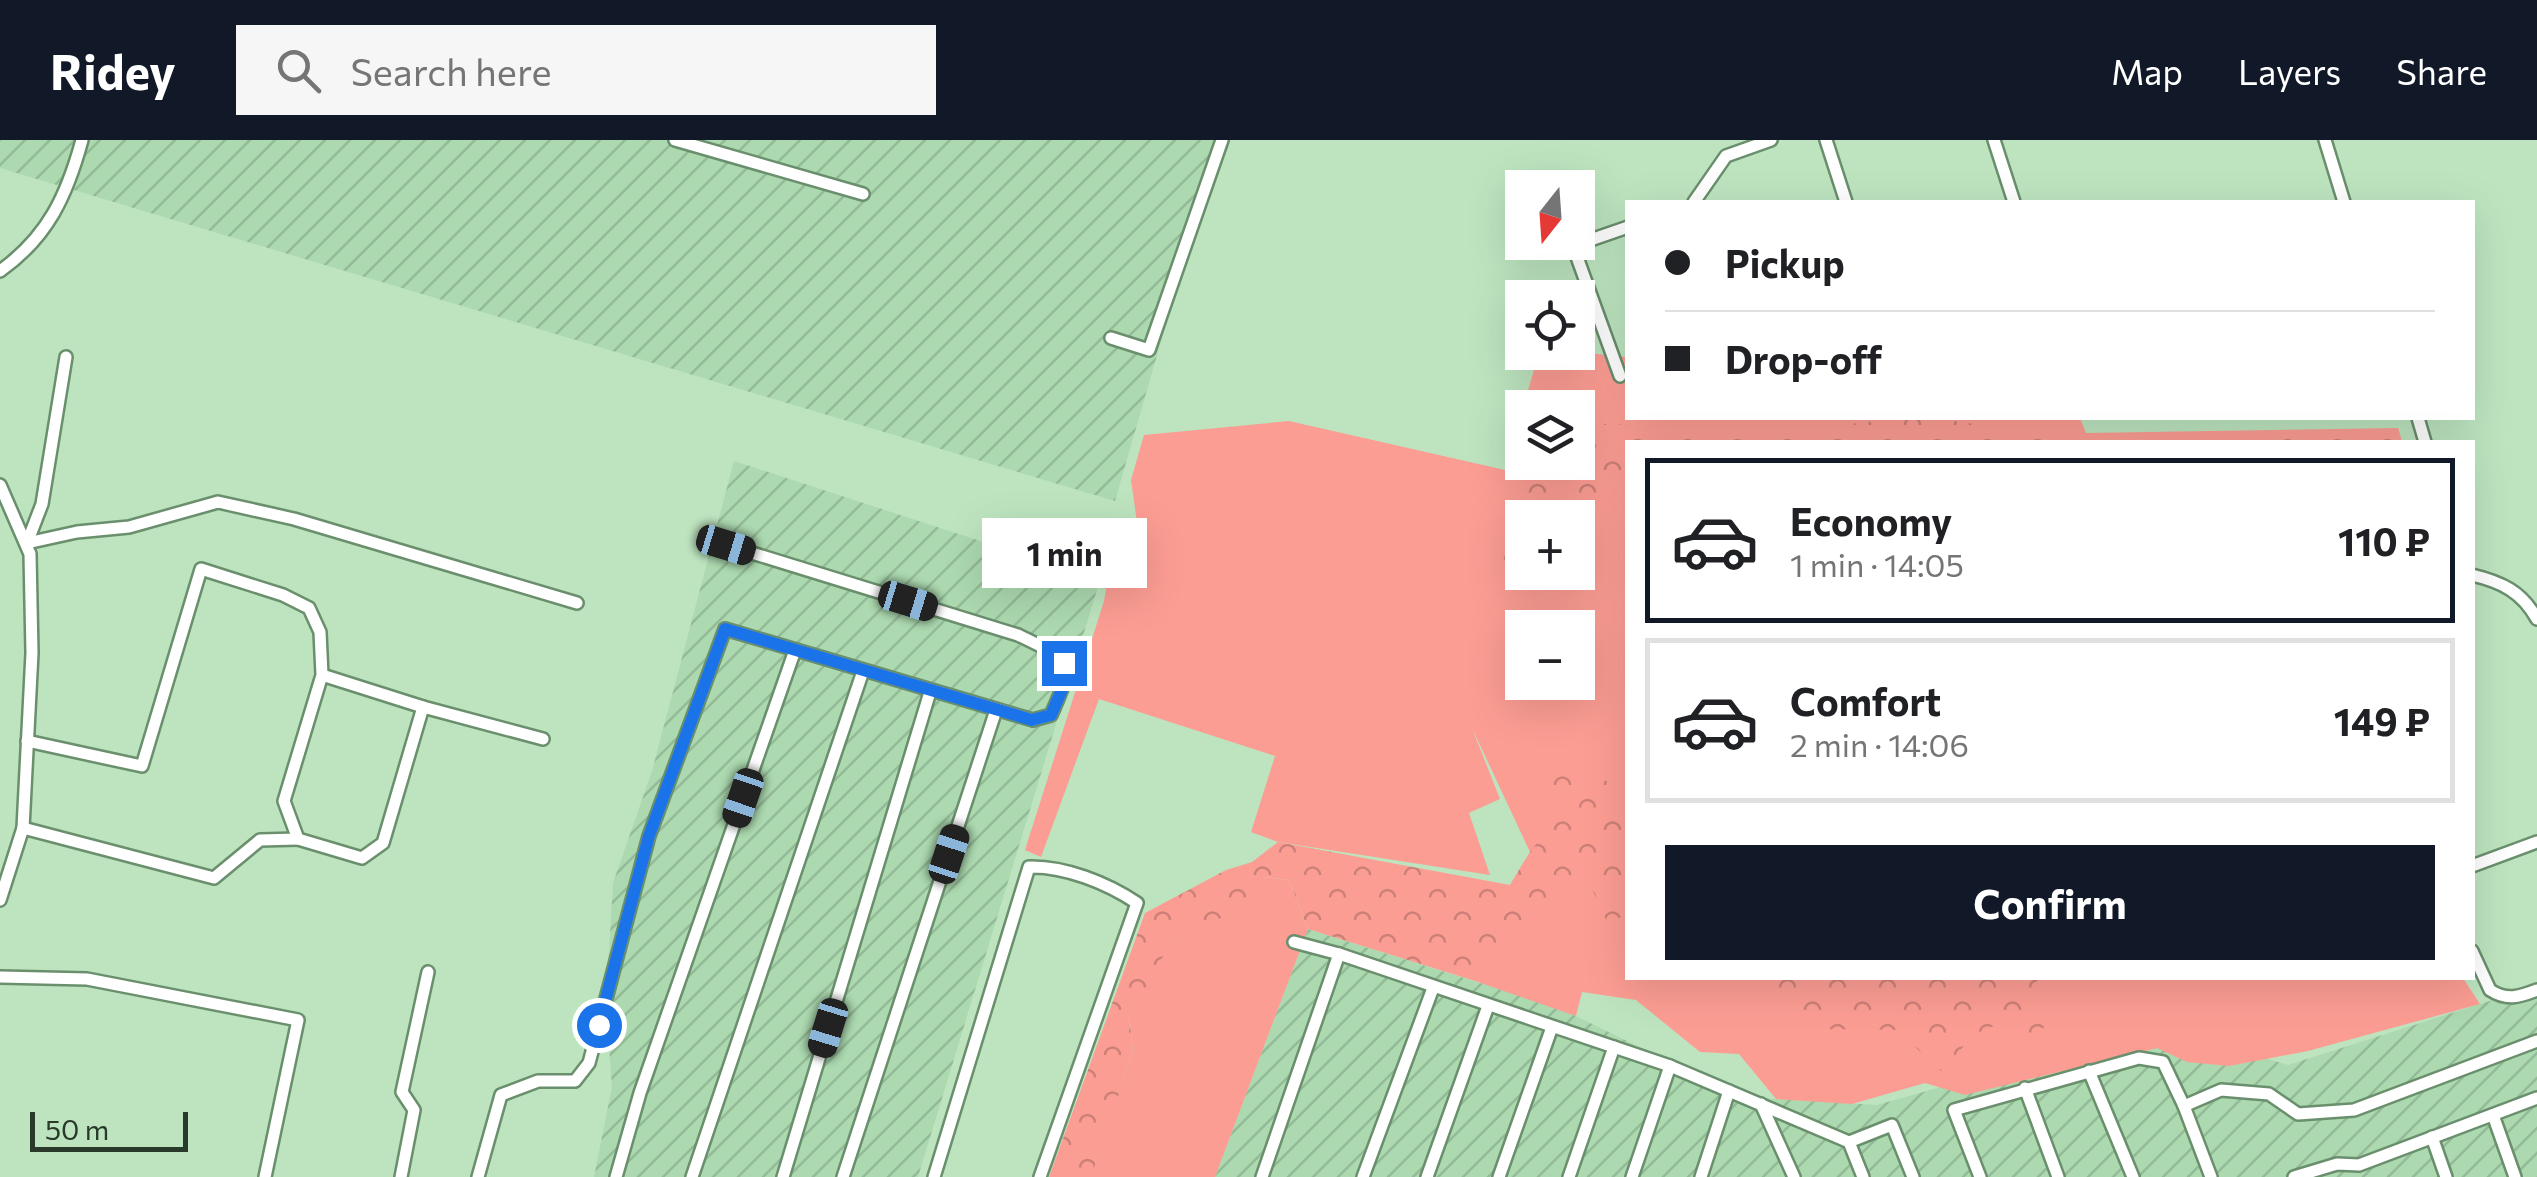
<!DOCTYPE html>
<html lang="en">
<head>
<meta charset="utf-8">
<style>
	:root { --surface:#fff; --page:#f6f6f6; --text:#202124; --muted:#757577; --line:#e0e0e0; --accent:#111827 }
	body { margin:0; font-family:Commissioner,sans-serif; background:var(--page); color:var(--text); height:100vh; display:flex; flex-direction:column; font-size:38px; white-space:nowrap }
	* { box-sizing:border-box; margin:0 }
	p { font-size:32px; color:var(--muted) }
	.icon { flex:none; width:55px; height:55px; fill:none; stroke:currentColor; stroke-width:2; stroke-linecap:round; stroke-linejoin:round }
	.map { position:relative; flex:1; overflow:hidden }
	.drawer { position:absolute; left:1625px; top:300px; width:850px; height:540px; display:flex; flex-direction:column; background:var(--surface); border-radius:0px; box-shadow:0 10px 40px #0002 }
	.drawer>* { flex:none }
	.hud { position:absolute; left:1625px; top:60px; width:850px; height:220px; border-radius:0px; box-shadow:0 10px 40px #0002; display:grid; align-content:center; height:220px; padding:0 40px; background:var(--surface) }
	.needle { width:65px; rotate:197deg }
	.fabs { position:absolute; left:1505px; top:30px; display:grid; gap:20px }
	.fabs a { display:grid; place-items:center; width:90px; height:90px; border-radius:0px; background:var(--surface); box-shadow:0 10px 40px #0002; font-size:50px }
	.scale { position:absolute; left:30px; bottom:25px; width:158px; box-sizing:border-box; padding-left:10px; border:5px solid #29392a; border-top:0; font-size:28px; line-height:35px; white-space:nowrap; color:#29392a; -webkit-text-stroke:8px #bde4bf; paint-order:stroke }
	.end { position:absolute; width:45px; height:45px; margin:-22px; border:12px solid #1a73e8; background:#fff; box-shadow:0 0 0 5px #fff }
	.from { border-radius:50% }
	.bubble { position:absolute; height:70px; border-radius:0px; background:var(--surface); box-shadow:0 10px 40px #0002; font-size:32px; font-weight:700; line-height:70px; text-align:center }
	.car { position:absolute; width:30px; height:60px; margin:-30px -15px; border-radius:12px; box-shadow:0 0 8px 2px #0007; background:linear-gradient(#222 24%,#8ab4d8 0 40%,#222 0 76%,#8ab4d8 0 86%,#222 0) }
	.hud b { display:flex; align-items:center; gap:35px; height:95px; font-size:38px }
	.hud b+b { border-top:2px solid var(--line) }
	.hud i { width:25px; height:25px; background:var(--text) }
	ul { padding:18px 0 0; list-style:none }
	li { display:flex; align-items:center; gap:30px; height:165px; margin:0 20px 15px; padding:0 20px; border:5px solid var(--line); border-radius:0px }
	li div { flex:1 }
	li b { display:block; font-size:38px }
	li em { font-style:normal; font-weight:700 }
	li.on { border-color:var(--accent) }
	li>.icon { width:90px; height:90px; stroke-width:1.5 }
	.button { display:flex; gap:20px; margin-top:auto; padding:20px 40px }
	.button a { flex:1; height:115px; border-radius:0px; background:var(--accent); color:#fff; font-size:40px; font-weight:700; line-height:115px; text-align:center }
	header { display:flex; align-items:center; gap:60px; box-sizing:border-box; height:140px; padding:0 50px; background:var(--accent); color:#fff }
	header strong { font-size:48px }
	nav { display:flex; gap:55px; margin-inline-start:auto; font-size:35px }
	.search { width:700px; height:90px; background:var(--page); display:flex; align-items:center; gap:25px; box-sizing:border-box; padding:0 35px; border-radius:0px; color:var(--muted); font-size:38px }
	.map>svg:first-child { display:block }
</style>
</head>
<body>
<header>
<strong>Ridey</strong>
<div class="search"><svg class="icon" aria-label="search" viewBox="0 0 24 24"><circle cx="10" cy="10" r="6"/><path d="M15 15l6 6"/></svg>Search here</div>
<nav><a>Map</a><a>Layers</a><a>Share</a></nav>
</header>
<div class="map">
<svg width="2537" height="1037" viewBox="0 0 2537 1037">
	<defs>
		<pattern id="industrial-furrows" width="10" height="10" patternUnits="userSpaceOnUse" patternTransform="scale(2.5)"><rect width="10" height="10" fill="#acd9af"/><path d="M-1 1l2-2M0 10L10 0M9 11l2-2" fill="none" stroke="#94bb97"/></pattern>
		<pattern id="forest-crowns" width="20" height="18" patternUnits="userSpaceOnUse" patternTransform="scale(2.5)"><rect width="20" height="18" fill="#fc9d93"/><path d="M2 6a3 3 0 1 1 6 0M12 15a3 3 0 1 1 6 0" fill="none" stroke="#cc8178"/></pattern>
	</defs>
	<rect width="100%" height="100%" fill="#bde4bf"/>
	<!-- industrial -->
	<g fill="url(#industrial-furrows)">
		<polygon points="0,0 1219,0 1115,361 0,28"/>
		<polygon points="734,321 1100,440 918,1037 594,1037 612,947 606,863 613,743 652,631"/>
		<polygon points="1308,789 1559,868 1743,957 1877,965 2158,886 2288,925 2537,846 2537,1037 1215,1037"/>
	</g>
	<!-- grass -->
	<g fill="#fc9d93" fill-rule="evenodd">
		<path d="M 1578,212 L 1627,217 L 1628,278 L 2080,278 L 2086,293 L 2398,288 L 2402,302 L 1628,302 L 1628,838 L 2463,838 L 2480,864 L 2308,911 L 2229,926 L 2187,922 L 2157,908 L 1965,955 L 1925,943 L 1852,964 L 1776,959 L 1739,914 L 1700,912 L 1636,860 L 1582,852 L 1576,876 L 1475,841 L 1510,745 L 1530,712 L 1472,588 L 1500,659 L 1469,673 L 1490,735 L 1278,702 L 1251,692 L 1275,616 L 1099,559 L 1041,717 L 1025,710 L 1104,461 L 1112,412 L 1139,396 L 1131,340 L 1144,295 L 1289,281 L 1505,330 L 1522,270 L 1522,322 L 1578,322 L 1578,268 L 1523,267 L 1539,213 ZM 1522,378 L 1578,378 L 1578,432 L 1522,432 ZM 1522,488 L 1578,488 L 1578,542 L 1522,542 Z"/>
		<polygon points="1264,737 1289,740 1308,789 1215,1037 1090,1037 1133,912 1129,875 1171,800"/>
	</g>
	<!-- forest -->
	<g fill="url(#forest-crowns)">
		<polygon points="1899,278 1933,278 2097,302 1628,302 1627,358 1592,363 1577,377 1522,378 1522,432 1571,433 1575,444 1545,446 1516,433 1483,431 1513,356 1551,323 1578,322 1578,300 1595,284 1818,288"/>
		<polygon points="2398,288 2402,302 2216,302"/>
		<polygon points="1567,631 1610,642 1627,663 1627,775 1607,782 1588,740 1551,779 1516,785 1475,841 1308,789 1289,740 1264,737 1232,773 1171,800 1149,845 1129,875 1133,912 1091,1037 1049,1037 1145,773 1226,730 1252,722 1278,702 1510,745 1530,712 1551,686 1547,637"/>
		<polygon points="1766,838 2036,838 2054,880 2021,904 1996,885 1975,894 1941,931 1897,890 1813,889"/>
	</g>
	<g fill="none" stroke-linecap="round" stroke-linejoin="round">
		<!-- lane casing -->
		<g stroke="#6a8f6d" stroke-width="16">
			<g id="lane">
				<polyline points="675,0 863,54"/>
				<polyline points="1826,0 1846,62"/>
				<polyline points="1994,0 2014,62"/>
				<polyline points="2325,0 2344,62"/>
				<polyline points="1694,62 1726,16 1771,0"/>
				<path d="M 0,131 C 48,97 67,55 82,0"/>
				<polyline points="1111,198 1149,210 1222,0"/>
				<polyline points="1620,236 1573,106 1628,87"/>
				<polyline points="2418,278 2425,302"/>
				<polyline points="0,345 30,414 32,513 23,688 0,760"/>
				<polyline points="27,403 77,392 129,387 218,362 294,379 577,463"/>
				<polyline points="27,403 42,364 66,217"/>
				<path d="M 2472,435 C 2502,442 2522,452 2537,479"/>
				<polyline points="423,567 543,599"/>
				<polyline points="27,601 142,626 201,429 283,455 309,468 320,492 322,535 284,661 298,699 362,718 383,703 423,567 322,535"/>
				<polyline points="23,688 214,738 260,700 298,699"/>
				<polyline points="2472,726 2537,702"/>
				<polyline points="1294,802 1339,814 1670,926 1849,1002 1863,1037"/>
				<path d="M 2472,811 L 2490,850 C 2507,861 2519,857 2537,850"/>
				<polyline points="0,837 87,839 298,880 265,1037"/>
				<polyline points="2089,931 2133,1037"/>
				<polyline points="2025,948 2058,1037"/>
				<polyline points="1761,964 1794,1037"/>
				<polyline points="2493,975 2515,1037"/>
				<polyline points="2432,997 2446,1037"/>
				<polyline points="1849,1002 1892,985 1913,1037"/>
				<polyline points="401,1037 414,970 402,952 428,832"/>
				<path d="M 478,1037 L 501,955 L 538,941 L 575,941 L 589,923 L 649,696 L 725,489 L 1033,580 L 1051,575 C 1075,521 1072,521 1018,495 L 726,405"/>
				<polyline points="616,1037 640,953 795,510"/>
				<polyline points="692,1037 863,531"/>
				<polyline points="783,1037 930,552"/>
				<polyline points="843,1037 996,570"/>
				<path d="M 934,1037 L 1029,727 C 1065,726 1107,743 1137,763 L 1040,1037"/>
				<polyline points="1262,1037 1339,814"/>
				<polyline points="1363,1037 1433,848"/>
				<polyline points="1427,1037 1488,866"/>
				<polyline points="1499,1037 1552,887"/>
				<polyline points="1569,1037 1614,907"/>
				<polyline points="1632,1037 1670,926"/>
				<polyline points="1701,1037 1729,951"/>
				<polyline points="1980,1037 1954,970 2139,918 2163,922 2184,966"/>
				<polyline points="2211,1037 2184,966 2221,950 2269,954 2298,974 2354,970 2537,901"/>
				<polyline points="2294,1037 2337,1024 2359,1025 2537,958"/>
			</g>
		</g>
		<!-- lane -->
		<use href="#lane" stroke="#fff" stroke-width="11"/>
	</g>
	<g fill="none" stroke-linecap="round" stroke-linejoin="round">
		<!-- route -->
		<polyline stroke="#1a73e8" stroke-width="12" points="599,885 649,696 725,489 1032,580 1051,575 1067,538 1064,523"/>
	</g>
</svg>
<div class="fabs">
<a><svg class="needle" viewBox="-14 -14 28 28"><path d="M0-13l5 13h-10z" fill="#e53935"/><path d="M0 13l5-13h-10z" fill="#757577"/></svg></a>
<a><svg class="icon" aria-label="locate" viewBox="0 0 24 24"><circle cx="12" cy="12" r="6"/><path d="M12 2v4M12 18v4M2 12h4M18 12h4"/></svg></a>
<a><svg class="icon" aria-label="layers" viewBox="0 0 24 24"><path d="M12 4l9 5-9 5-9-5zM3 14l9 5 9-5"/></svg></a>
<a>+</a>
<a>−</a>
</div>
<div class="scale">50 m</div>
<i class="end from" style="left:599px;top:885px"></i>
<i class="end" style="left:1064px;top:523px"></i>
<div class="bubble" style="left:982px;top:378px;width:165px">1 min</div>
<i class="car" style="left:726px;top:405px;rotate:107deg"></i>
<i class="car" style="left:908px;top:461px;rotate:107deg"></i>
<i class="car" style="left:743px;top:658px;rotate:199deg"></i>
<i class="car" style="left:949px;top:714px;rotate:18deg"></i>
<i class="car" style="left:828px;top:888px;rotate:197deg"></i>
<div class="hud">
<b><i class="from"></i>Pickup</b>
<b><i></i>Drop-off</b>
</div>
<section class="drawer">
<ul>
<li class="on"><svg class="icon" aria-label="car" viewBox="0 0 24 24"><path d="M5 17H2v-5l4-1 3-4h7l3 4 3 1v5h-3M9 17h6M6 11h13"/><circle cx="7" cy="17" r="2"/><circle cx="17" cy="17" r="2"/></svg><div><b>Economy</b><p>1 min · 14:05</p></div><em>110 ₽</em></li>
<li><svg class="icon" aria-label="car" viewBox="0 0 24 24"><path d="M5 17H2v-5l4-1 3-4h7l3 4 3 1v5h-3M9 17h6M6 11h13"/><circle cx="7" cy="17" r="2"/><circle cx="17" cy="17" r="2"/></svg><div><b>Comfort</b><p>2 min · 14:06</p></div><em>149 ₽</em></li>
</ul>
<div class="button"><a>Confirm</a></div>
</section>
</div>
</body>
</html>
